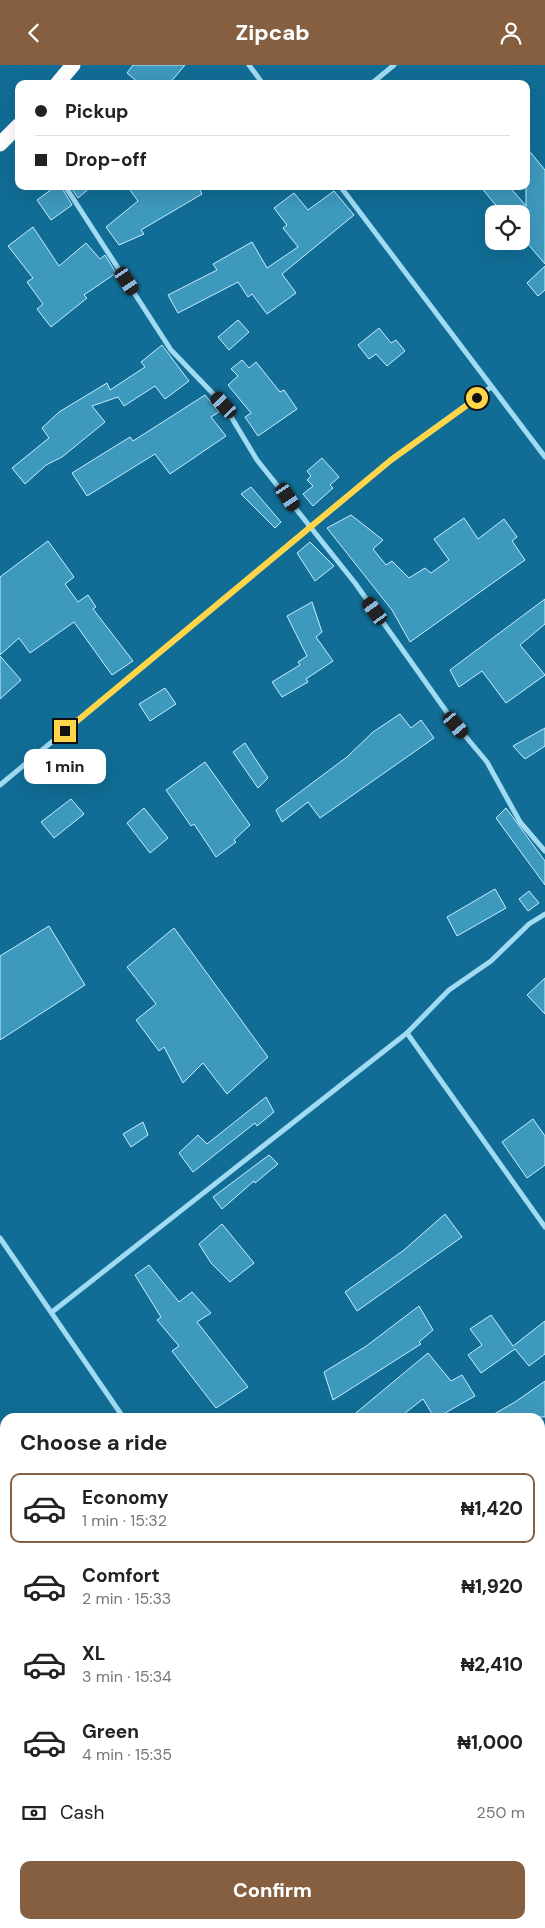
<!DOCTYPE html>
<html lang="en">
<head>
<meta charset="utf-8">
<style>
	:root { --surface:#fff; --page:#f6f6f6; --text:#222; --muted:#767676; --line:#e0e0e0; --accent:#855f3f }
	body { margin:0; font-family:"DM Sans",sans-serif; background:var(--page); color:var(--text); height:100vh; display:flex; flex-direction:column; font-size:19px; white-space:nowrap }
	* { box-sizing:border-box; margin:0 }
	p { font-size:16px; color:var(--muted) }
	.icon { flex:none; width:28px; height:28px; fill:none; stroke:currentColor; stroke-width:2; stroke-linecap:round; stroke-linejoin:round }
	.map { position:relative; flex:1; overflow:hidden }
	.sheet { position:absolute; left:0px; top:1348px; width:545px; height:516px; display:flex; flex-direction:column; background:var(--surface); border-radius:15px 15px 0 0; box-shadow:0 5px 20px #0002 }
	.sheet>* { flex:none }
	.banner { position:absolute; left:15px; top:15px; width:515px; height:110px; border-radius:10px; box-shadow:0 5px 20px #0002; display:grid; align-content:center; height:110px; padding:0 20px; background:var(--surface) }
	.tools { position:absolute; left:485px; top:140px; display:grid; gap:10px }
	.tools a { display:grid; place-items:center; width:45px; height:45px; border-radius:10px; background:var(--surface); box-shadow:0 5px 20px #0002; font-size:25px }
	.end { position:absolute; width:22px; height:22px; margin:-11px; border:6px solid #ffd54a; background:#111; box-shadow:0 0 0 2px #111 }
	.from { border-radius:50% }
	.bubble { position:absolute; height:35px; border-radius:10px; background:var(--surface); box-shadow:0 5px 20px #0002; font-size:16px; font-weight:800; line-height:35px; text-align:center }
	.car { position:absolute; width:15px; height:30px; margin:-15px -8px; border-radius:6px; box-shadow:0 0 4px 1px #0007; background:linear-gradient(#222 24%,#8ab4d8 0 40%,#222 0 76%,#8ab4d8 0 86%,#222 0) }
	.banner b { display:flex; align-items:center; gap:18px; height:48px; font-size:19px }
	.banner b+b { border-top:1px solid var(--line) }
	.banner i { width:12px; height:12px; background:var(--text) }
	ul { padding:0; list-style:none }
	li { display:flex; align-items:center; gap:15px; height:70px; margin:0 10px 8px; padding:0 10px; border:2px solid transparent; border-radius:10px }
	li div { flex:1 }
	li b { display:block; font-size:19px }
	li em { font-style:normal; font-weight:800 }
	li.selected { border-color:var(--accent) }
	li>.icon { width:45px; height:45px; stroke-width:1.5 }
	h2 { padding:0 20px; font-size:22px; line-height:60px }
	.pay { display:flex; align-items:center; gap:12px; height:55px; padding:0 20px; font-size:19px }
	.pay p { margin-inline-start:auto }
	.action { display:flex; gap:10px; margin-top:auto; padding:10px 20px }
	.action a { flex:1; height:58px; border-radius:10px; background:var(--accent); color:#fff; font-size:20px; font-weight:800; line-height:58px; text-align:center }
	header { display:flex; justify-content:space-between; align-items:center; height:65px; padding:0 20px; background:var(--accent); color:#fff; font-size:22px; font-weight:800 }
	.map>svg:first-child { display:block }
</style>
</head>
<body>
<header><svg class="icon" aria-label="back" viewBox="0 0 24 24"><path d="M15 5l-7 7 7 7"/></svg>Zipcab<svg class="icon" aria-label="person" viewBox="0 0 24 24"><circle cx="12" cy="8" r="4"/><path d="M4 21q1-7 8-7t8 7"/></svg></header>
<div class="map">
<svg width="545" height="1863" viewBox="0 0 545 1863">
	<rect width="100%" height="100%" fill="#116d95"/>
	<!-- building -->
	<g fill="#3e99be" stroke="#c8eefd">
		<polygon points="133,0 185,0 169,19 140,19 127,8"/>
		<polygon points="526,82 545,105 545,199 521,171 521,149 503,149 480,121 509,121 526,141"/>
		<polygon points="56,121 61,121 72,140 51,155 37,135"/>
		<polygon points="70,121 92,121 78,133"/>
		<polygon points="127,121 198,121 202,129 141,165 144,169 119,180 106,162 138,136"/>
		<polygon points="334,126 354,150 282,209 296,228 267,249 252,229 248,232 238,217 178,248 168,230 217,205 213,199 252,177 267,203 298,182 283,163 287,160 274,143 294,128 308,145"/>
		<polygon points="33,162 59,201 86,178 100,194 105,190 116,208 84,230 87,233 51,262 37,244 43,239 27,217 33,213 8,181"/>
		<polygon points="545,201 545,225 538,231 527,218"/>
		<polygon points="238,255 249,267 229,285 218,272"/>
		<polygon points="379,263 391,278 396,275 405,286 387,301 376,289 369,294 358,280"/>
		<polygon points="162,280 189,316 165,334 155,321 124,341 118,332 92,341 105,357 62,392 46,400 25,419 12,403 49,373 42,363 59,347 107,318 110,325 145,302 141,297"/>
		<polygon points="242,295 249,303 256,297 280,327 284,325 297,344 258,371 245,352 251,348 228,320 238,311 231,304"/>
		<polygon points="205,330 219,347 211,352 226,371 170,409 155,389 87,431 72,408 130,372 133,376"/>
		<polygon points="322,393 339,412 330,420 333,423 313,441 303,429 313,421 307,415 311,411 307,406"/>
		<polygon points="251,422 281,457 275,463 241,429"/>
		<polygon points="351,450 383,475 373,484 386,500 392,496 409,513 425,503 431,508 449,495 434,474 464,453 478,474 504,454 517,472 512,476 525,495 410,577 392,545 327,463"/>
		<polygon points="48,476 74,512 65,519 78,537 88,530 96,542 93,544 133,596 112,610 74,557 30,588 19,573 0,590 0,512"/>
		<polygon points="310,477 334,501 315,516 297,488"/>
		<polygon points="545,534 545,559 520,580 545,610 506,638 482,606 459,622 450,605"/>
		<polygon points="312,537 322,567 316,572 333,596 306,614 308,617 282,632 272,617 300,600 298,597 307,591 287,551"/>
		<polygon points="0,591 21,615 0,634"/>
		<polygon points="165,623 176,639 150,656 139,639"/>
		<polygon points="400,649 411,663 421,655 434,673 320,753 308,737 282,757 276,745 347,692 373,667"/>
		<polygon points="545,663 545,681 525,694 513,681"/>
		<polygon points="245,678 268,713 258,723 233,687"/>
		<polygon points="205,697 250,760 234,775 236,777 216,792 194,759 191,761 166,725"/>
		<polygon points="71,734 84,749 54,773 41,757"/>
		<polygon points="144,743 168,773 150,788 127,758"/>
		<polygon points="506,743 545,796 545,820 496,753"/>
		<polygon points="495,824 506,843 457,871 447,852"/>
		<polygon points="529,826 539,838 528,846 519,834"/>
		<polygon points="49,861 85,920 0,975 0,891"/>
		<polygon points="174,863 268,992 227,1029 203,998 183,1018 164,982 159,986 136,955 156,939 127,902"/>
		<polygon points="545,913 545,949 527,930"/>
		<polygon points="266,1032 274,1047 257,1061 255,1058 193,1107 179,1088 198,1070 207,1079"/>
		<polygon points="533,1054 545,1071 545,1100 527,1113 502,1077"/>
		<polygon points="143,1057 148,1070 131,1082 123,1069"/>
		<polygon points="269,1090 278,1099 255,1118 254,1116 222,1144 213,1132"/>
		<polygon points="445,1149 462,1172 357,1246 345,1227 404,1185"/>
		<polygon points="222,1159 254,1198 230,1217 211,1198 199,1179"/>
		<polygon points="149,1200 179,1237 192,1227 211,1248 197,1257 248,1322 216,1343 172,1286 179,1281 157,1255 161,1252 135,1210"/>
		<polygon points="419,1241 433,1265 419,1277 421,1279 333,1335 324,1307 365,1282"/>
		<polygon points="491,1250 513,1281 545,1256 545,1289 529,1301 515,1284 481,1308 468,1290 482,1280 470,1264"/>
		<polygon points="428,1288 451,1316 462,1310 475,1331 438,1352 434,1352 423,1334 400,1352 351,1352"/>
		<polygon points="545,1316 545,1352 489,1352 515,1337"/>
	</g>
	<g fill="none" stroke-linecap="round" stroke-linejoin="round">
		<!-- street -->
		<g stroke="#a0dbf3" stroke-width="5">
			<polyline points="249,0 263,19"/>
			<polyline points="371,19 394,0"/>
			<polyline points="65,121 171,285 224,340 257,395 355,518 456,660 487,697 520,757 545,786"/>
			<polyline points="340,121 545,392"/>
			<polyline points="0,720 391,395 491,322"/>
			<polyline points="407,968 545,1162"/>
			<polyline points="0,1173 123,1352"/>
			<polyline points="52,1247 407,968 449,925 491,896 529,859 545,849"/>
			<polyline points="541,1754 545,1758"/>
			<polyline points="463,1859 466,1863"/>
		</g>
		<!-- highway -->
		<g stroke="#fff" stroke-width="15">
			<polyline points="57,19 73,0"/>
			<polyline points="0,79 19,60"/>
		</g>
	</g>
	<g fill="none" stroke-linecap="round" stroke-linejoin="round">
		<!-- route -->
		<polyline stroke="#ffd54a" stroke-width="6" points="65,666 391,395 477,333"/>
	</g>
</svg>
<div class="tools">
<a><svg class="icon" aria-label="locate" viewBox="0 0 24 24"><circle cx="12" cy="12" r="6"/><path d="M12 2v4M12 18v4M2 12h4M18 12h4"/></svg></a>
</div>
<i class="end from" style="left:477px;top:333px"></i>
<i class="end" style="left:65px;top:666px"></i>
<div class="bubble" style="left:24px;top:684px;width:82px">1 min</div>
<i class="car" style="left:127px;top:216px;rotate:146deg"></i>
<i class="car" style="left:224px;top:340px;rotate:317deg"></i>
<i class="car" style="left:288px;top:432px;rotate:146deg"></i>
<i class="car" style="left:375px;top:546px;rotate:324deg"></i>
<i class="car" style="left:456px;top:660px;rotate:140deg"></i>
<div class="banner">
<b><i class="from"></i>Pickup</b>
<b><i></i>Drop-off</b>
</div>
<section class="sheet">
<h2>Choose a ride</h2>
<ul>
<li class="selected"><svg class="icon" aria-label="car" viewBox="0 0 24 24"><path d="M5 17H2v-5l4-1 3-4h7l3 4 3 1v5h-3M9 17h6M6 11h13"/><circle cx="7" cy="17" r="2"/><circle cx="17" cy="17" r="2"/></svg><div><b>Economy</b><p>1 min · 15:32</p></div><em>₦1,420</em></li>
<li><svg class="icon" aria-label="car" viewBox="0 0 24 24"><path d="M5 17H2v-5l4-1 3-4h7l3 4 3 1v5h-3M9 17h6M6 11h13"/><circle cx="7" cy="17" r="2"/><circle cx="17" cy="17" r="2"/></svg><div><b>Comfort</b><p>2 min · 15:33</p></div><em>₦1,920</em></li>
<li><svg class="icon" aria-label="car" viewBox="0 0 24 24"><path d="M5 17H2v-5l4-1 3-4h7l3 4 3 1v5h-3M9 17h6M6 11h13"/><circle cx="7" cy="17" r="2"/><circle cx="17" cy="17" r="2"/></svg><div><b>XL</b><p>3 min · 15:34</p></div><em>₦2,410</em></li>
<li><svg class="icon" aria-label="car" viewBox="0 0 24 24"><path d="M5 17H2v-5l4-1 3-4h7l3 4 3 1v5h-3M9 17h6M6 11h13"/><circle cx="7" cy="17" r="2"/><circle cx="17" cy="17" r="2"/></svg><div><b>Green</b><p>4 min · 15:35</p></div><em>₦1,000</em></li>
</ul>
<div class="pay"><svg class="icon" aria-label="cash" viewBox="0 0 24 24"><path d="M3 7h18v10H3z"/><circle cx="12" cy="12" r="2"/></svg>Cash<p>250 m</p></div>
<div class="action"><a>Confirm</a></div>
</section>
</div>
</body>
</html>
